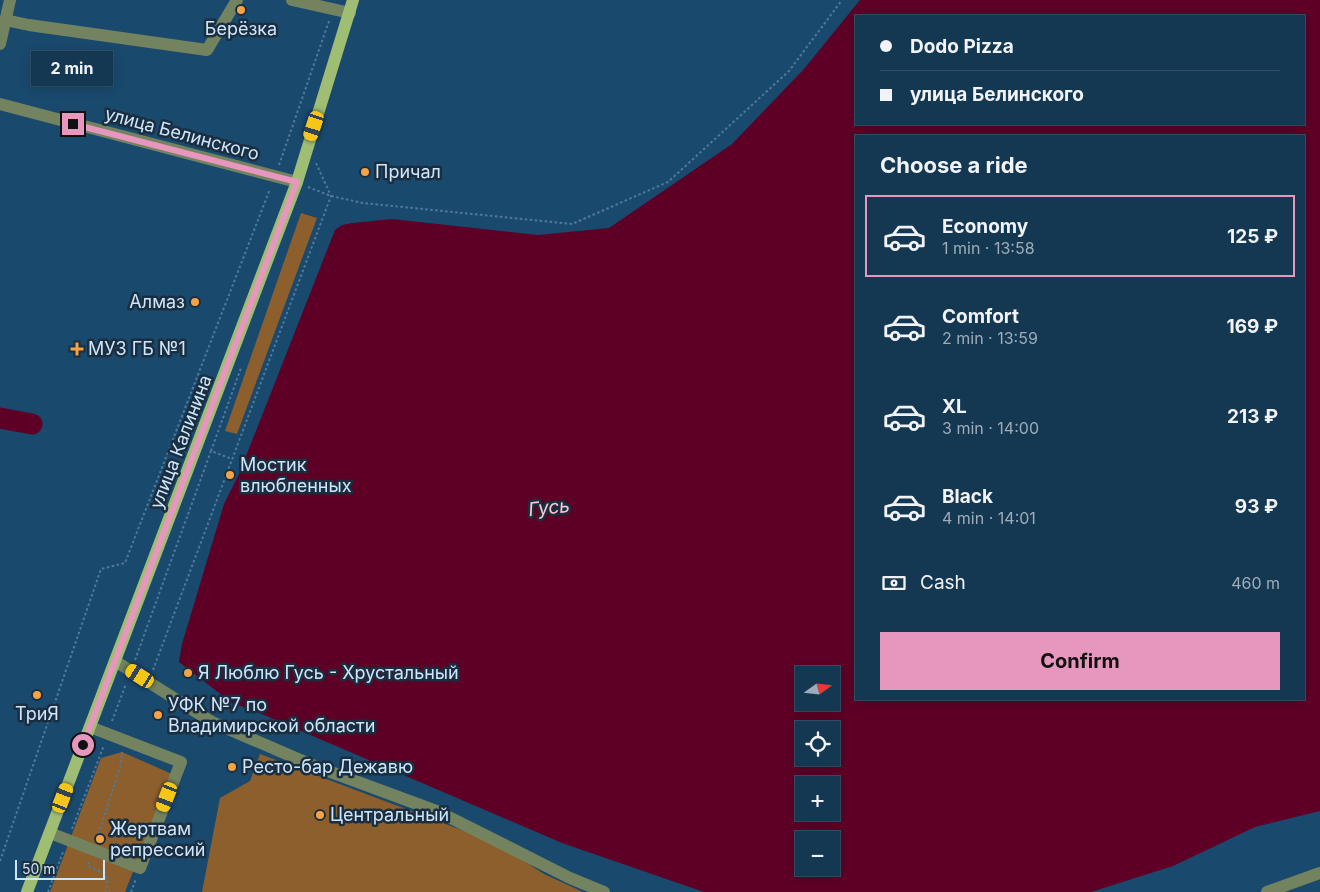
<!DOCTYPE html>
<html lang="en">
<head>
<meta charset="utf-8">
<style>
	:root { --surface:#143752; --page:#1d3f59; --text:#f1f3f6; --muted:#9dacb8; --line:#335169; --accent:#e797bd }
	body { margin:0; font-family:Inter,sans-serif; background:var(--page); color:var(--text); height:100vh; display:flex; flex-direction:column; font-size:19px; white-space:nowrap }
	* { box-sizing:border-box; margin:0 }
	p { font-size:16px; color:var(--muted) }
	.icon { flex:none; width:28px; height:28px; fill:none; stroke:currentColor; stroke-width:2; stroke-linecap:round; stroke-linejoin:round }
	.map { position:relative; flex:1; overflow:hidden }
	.side { position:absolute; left:855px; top:135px; width:450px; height:565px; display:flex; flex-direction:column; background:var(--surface); border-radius:0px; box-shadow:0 2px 12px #0003,0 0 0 1px var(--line) }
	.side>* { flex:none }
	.top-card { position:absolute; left:855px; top:15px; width:450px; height:110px; border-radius:0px; box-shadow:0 2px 12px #0003,0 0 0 1px var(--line); display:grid; align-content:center; height:110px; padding:0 25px; background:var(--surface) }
	.needle { width:32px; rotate:75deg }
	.fabs { position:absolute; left:795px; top:666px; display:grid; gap:10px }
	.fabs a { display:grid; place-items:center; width:45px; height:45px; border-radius:0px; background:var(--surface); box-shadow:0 2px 12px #0003,0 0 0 1px var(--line); font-size:25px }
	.scale { position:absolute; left:15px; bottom:12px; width:90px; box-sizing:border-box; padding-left:5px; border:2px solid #cee6fc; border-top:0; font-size:14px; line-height:18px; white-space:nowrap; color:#cee6fc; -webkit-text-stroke:4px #1a2e3f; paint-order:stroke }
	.end { position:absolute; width:22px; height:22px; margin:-11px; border:6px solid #e797bd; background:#111; box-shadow:0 0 0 2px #111 }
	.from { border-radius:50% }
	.bubble { position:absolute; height:35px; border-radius:0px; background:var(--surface); box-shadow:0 2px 12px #0003,0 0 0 1px var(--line); font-size:16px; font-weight:700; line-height:35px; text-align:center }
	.car { position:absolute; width:15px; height:30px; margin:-15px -8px; border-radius:6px; box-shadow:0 0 4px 1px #0007; background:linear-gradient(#f5c518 24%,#345 0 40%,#f5c518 0 76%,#345 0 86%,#f5c518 0) }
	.top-card b { display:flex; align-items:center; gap:18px; height:48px; font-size:19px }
	.top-card b+b { border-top:1px solid var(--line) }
	.top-card i { width:12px; height:12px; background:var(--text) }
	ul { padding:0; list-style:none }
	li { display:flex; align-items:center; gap:15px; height:82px; margin:0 10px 8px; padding:0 15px; border:2px solid transparent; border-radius:0px }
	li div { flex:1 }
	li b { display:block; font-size:19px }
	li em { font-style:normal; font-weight:700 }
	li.selected { border-color:var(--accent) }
	li>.icon { width:45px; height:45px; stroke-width:1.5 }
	h2 { padding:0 25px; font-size:22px; line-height:60px }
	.pay { display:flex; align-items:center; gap:12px; height:55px; padding:0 25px; font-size:19px }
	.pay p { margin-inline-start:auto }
	.action { display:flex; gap:10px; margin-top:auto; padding:10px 25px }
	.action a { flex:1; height:58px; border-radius:0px; background:var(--accent); color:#111; font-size:20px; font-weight:700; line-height:58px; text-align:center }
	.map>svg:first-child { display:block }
</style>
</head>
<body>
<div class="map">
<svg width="1320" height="892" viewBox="0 0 1320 892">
	<rect width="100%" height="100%" fill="#1a496e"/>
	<!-- green -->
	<g fill="#8c5f2d">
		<polygon points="301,213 317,218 237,434 225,431"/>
		<polygon points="122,752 172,774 125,892 50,892 101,758"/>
		<polygon points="260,754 496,843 544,874 583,892 202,892 220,798 250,781"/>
	</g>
	<!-- water -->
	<path fill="#5e0026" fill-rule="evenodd" d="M 860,0 L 1320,0 L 1320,811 L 1255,827 L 1173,866 L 1091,892 L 704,892 L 562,843 L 252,710 L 232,703 L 179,662 L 182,644 L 224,504 L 239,474 L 335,230 L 342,225 L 352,223 L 392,219 L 538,235 L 609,228 L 732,144 L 804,69 ZM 856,16 L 1304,16 L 1304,124 L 856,124 ZM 856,136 L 1304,136 L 1304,699 L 856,699 ZM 804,675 L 831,675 L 831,702 L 804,702 ZM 804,730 L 831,730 L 831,758 L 804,758 ZM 804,785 L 831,785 L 831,812 L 804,812 ZM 804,840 L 831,840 L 831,868 L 804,868 Z"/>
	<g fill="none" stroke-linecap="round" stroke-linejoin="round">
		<!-- river -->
		<polyline stroke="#5e0026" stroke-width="21" points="0,418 32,424"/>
		<!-- path -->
		<g stroke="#51799a" stroke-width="2" stroke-dasharray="2.5 2.5" stroke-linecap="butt">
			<polyline points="279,165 329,21"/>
			<polyline points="308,187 331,196 363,203 572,224 668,182 789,71 842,0"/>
			<polyline points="211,451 241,368"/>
			<polyline points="135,660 211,451 232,459"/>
			<polyline points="153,670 331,196 316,163"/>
			<polyline points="112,721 126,684"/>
			<polyline points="72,829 104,745"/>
			<polyline points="97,839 121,764 122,752"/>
			<polyline points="0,861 101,569 125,563 270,189"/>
			<polyline points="89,862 88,866 105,874 108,885 106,892"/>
			<polyline points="48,892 63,852"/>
			<polyline points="131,892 136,879"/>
		</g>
		<!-- minor -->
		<g stroke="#74835f" stroke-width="12">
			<polyline points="292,0 350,13"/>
			<polyline points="5,20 29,25 207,50 237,0"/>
			<polyline points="0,44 10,0"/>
			<polyline points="0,104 297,182"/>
			<polyline points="115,661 212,722 312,765 439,812 570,878 604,892"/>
			<polyline points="50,833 140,868 181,762 90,727"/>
			<polyline points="1267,892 1320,873"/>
		</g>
		<!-- major -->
		<polyline stroke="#a0be73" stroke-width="12" points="27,892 297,182 353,0"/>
	</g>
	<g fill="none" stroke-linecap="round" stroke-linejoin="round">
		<!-- route -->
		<polyline stroke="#e797bd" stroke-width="6" points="73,124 297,182 83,745"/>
	</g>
	<!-- markers -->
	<g fill="#f5a345" stroke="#1a2e3f" stroke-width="2">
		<circle cx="241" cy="10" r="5"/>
		<circle cx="365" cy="172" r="5"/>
		<circle cx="195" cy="302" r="5"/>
		<path d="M74.5 341.5h5v5h5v5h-5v5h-5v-5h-5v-5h5z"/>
		<circle cx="230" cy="475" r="5"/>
		<circle cx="188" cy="673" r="5"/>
		<circle cx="37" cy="695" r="5"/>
		<circle cx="158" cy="715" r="5"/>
		<circle cx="232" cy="767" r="5"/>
		<circle cx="320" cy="815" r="5"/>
		<circle cx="100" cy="839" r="5"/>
	</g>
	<g text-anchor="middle" stroke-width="5" stroke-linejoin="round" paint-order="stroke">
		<!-- poi labels -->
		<g font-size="18" fill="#cee6fc" stroke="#1a2e3f" text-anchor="start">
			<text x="241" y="35" text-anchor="middle">Берёзка</text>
			<text x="375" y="178">Причал</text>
			<text x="185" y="308" text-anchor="end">Алмаз</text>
			<text x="88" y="355">МУЗ ГБ №1</text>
			<text x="240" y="471">Мостик<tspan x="240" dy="21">влюбленных</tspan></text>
			<text x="198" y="679">Я Люблю Гусь - Хрустальный</text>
			<text x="168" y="711">УФК №7 по<tspan x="168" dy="21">Владимирской области</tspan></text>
			<text x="37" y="720" text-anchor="middle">ТриЯ</text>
			<text x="242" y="773">Ресто-бар Дежавю</text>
			<text x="330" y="821">Центральный</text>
			<text x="110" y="835">Жертвам<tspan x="110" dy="21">репрессий</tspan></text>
		</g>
		<!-- street labels -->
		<g font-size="18" fill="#cee6fc" stroke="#1a2e3f">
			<text transform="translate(182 134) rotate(15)" y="6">улица Белинского</text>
			<text transform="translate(181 442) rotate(-69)" y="6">улица Калинина</text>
		</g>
		<!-- water labels -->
		<g font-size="19" font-style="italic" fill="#fec8d2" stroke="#1a2e3f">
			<text transform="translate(549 507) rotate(-6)" y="7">Гусь</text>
		</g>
	</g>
</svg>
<div class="fabs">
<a><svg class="needle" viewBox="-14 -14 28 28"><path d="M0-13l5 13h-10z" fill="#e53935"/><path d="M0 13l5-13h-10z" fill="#9dacb8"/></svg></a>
<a><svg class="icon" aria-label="locate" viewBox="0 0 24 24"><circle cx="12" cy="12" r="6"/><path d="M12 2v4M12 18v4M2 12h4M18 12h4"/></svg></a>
<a>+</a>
<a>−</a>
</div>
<div class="scale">50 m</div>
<i class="end from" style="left:83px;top:745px"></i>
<i class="end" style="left:73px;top:124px"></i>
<div class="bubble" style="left:31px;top:51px;width:82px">2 min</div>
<i class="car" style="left:314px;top:126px;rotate:198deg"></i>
<i class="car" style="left:140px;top:676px;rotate:302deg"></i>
<i class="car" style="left:167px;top:797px;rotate:201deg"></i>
<i class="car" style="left:63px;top:798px;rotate:21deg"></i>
<div class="top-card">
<b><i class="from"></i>Dodo Pizza</b>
<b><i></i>улица Белинского</b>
</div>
<section class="side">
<h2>Choose a ride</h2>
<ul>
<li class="selected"><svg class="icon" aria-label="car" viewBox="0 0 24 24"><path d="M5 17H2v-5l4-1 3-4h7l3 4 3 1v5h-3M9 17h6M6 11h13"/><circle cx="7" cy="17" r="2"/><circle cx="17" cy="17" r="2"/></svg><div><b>Economy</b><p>1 min · 13:58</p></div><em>125 ₽</em></li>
<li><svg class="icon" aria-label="car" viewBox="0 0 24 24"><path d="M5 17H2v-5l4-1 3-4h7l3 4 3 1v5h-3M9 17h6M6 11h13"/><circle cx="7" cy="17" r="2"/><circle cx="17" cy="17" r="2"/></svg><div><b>Comfort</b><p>2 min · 13:59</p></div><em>169 ₽</em></li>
<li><svg class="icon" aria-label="car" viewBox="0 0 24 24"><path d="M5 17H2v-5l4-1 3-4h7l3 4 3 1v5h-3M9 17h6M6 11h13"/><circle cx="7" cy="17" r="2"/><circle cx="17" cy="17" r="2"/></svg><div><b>XL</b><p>3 min · 14:00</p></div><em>213 ₽</em></li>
<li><svg class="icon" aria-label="car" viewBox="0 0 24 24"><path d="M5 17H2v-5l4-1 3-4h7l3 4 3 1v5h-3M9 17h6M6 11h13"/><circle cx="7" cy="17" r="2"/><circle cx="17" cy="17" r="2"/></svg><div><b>Black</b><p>4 min · 14:01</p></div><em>93 ₽</em></li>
</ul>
<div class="pay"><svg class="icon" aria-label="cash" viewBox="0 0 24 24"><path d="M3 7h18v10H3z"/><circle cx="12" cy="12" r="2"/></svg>Cash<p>460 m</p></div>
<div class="action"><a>Confirm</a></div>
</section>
</div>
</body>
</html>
